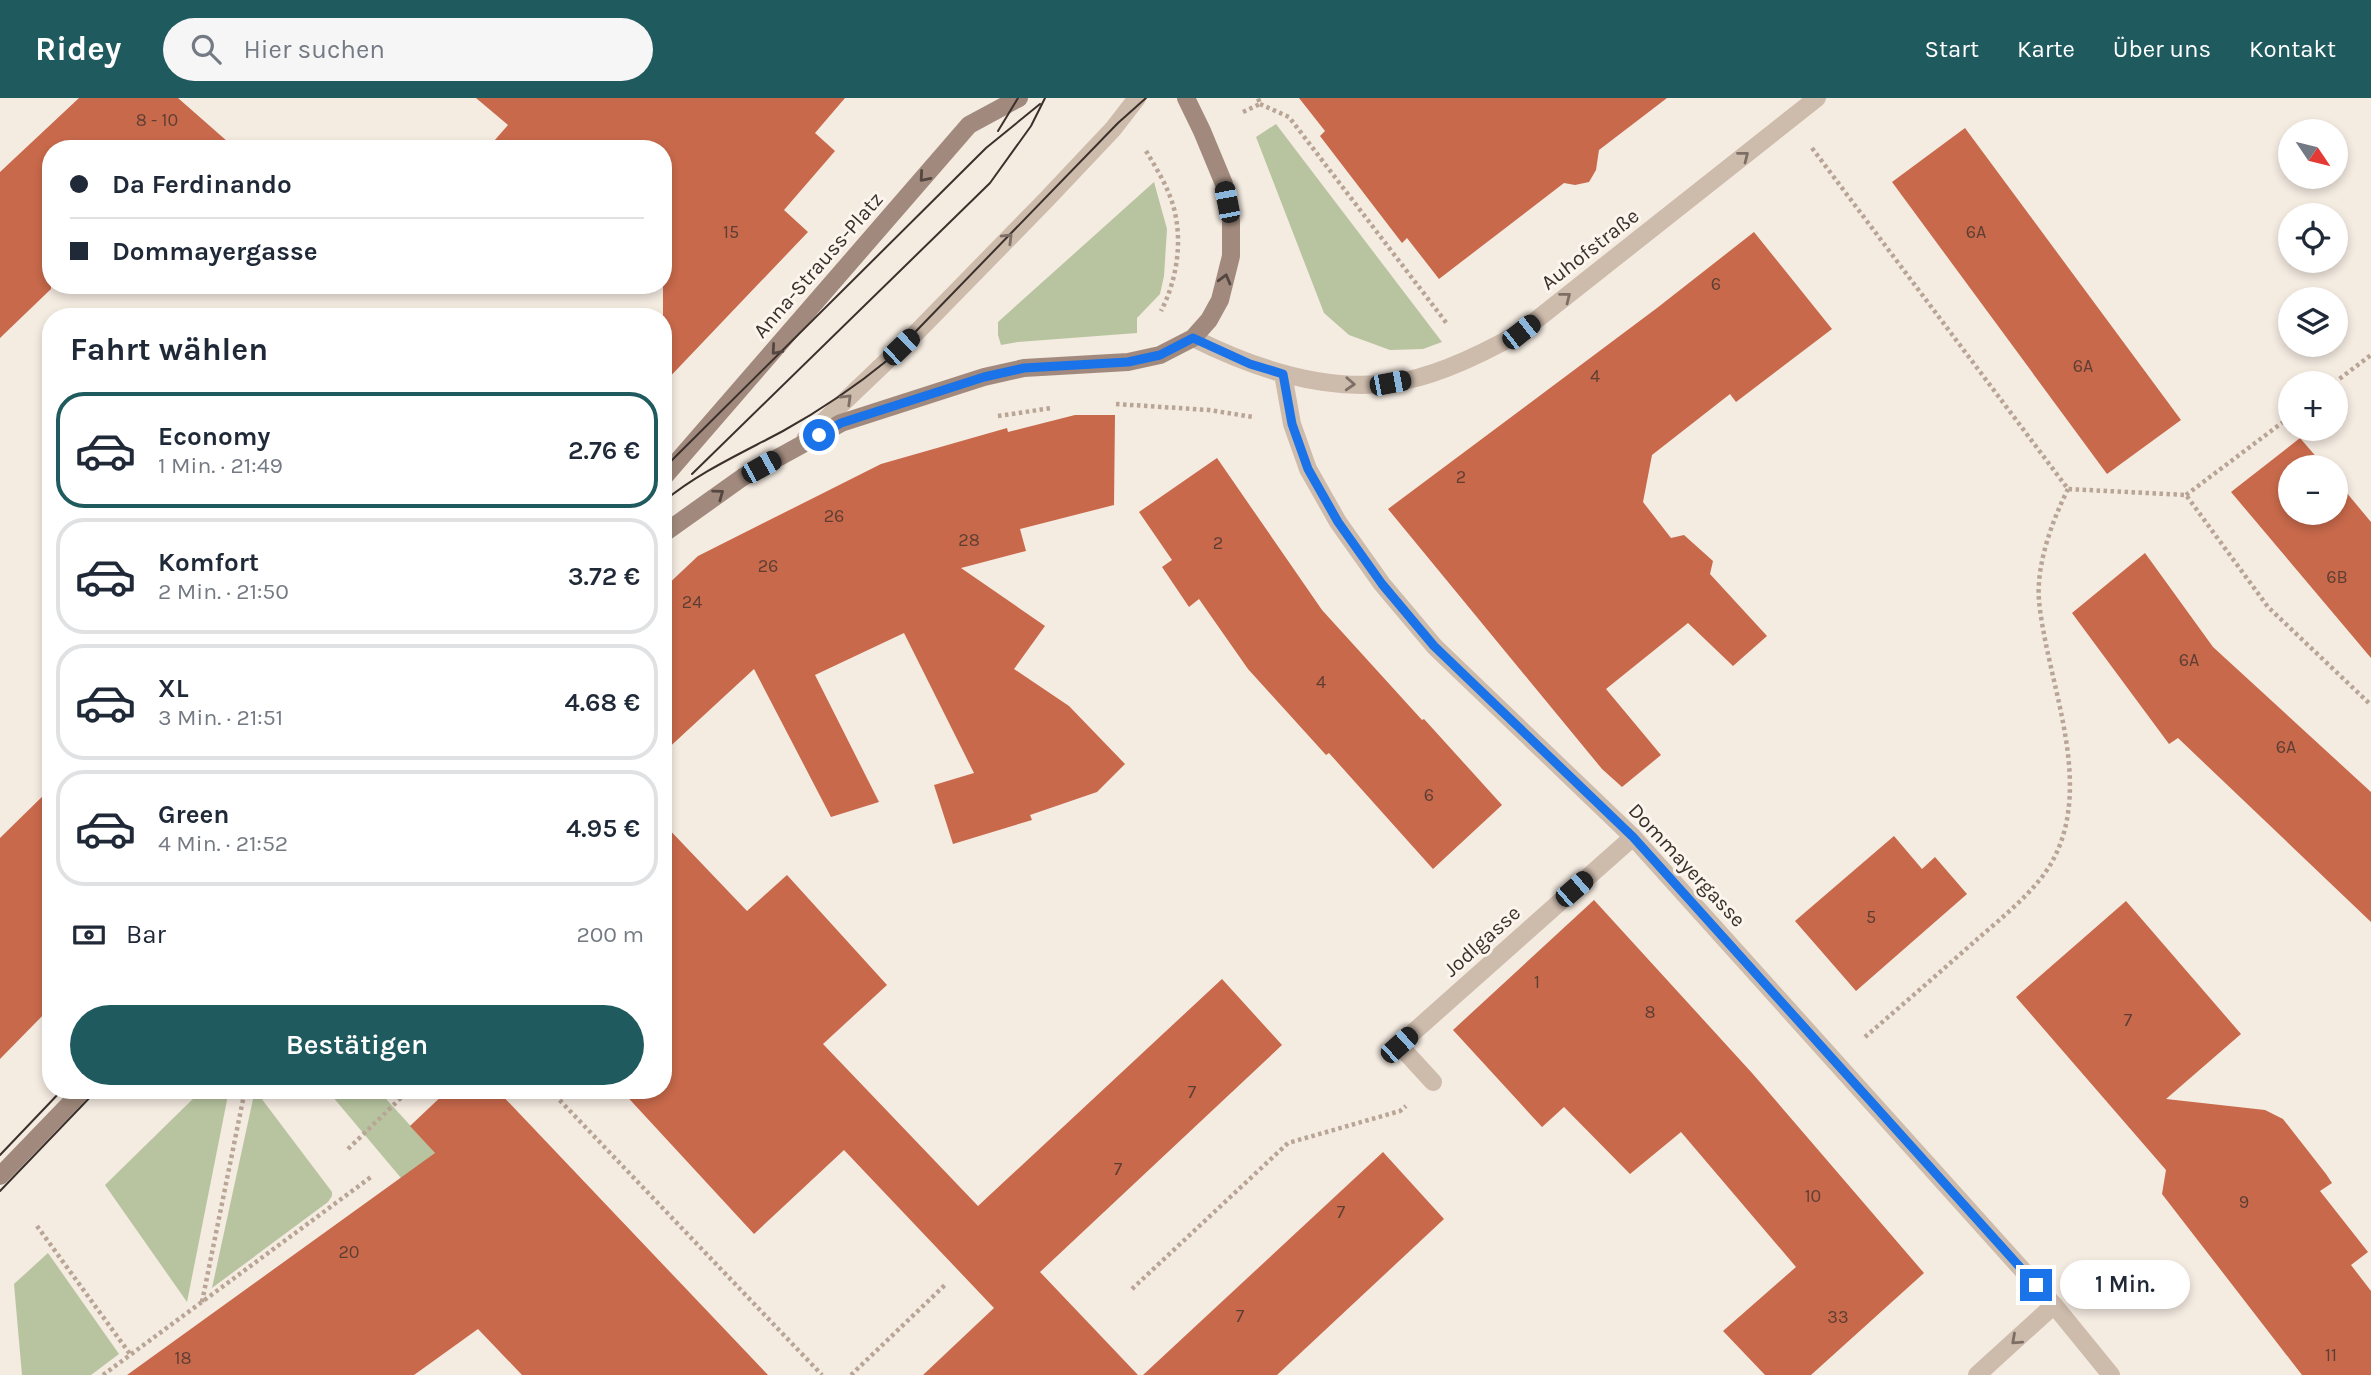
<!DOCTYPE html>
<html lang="de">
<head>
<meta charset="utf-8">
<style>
	:root { --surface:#fff; --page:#f6f6f7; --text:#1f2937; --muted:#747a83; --line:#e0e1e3; --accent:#1f5a5e }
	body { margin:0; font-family:Karla,sans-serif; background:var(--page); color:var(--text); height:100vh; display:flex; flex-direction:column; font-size:26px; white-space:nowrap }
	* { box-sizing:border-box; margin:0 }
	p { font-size:23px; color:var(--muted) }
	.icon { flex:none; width:38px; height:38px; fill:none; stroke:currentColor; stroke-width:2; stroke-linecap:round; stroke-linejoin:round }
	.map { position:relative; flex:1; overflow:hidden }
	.drawer { position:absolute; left:42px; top:210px; width:630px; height:791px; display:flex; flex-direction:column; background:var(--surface); border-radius:28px; box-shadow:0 4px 10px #0003 }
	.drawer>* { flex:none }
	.banner { position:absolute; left:42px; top:42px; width:630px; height:154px; border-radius:28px; box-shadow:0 4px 10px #0003; display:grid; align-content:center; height:154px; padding:0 28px; background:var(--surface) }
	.needle { width:46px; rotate:125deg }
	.controls { position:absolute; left:2278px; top:21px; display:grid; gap:14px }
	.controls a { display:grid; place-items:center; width:70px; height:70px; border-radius:50%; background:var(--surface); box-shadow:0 4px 10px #0003; font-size:35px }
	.end { position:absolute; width:32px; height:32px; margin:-16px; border:9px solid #1a73e8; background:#fff; box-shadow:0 0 0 4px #fff }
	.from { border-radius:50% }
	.bubble { position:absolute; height:49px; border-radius:24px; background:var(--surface); box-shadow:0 4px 10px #0003; font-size:23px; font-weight:600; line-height:49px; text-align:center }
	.car { position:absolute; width:21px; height:42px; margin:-21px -10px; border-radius:9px; box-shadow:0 0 5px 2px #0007; background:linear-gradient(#222 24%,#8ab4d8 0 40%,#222 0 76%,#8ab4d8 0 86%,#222 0) }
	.banner b { display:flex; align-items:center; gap:24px; height:66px; font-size:26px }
	.banner b+b { border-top:2px solid var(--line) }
	.banner i { width:18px; height:18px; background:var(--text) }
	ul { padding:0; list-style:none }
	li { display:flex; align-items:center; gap:21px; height:116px; margin:0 14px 10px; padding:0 14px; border:4px solid var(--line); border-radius:28px }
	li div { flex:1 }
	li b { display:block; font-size:26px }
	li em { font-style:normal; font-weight:600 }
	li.on { border-color:var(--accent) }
	li>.icon { width:63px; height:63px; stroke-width:1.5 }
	h2 { padding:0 28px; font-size:32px; line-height:84px }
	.pay { display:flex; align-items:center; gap:18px; height:77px; padding:0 28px; font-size:26px }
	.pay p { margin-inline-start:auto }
	.primary-button { display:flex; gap:14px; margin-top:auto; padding:14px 28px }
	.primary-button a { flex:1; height:80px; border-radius:42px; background:var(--accent); color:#fff; font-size:28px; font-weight:600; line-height:80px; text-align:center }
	header { display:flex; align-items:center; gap:42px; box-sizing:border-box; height:98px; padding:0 35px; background:var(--accent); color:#fff }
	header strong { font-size:33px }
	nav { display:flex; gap:38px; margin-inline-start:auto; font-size:24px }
	.search { width:490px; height:63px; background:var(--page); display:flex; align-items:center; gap:18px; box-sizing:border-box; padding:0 24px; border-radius:38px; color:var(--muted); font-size:26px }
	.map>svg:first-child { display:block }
</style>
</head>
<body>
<header>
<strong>Ridey</strong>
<div class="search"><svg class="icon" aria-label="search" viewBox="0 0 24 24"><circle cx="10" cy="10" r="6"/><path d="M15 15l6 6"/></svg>Hier suchen</div>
<nav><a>Start</a><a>Karte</a><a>Über uns</a><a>Kontakt</a></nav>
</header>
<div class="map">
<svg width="2371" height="1277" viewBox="0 0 2371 1277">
	<rect width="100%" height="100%" fill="#f4ebe1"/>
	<!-- green -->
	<g fill="#b8c4a0">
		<polygon points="1276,26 1279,30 1442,244 1423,251 1390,252 1349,237 1324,215 1256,39"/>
		<polygon points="1154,84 1167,131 1164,178 1160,196 1137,220 1137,235 1018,244 1001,247 998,237 998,224"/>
		<polygon points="202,992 229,992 187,1204 105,1087"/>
		<polygon points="255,992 332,1094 332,1098 328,1104 212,1190"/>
		<polygon points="327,992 378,992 436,1056 401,1080"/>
		<polygon points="48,1155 119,1256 91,1277 22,1277 14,1186"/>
	</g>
	<!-- building -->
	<g fill="#c8694b">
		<polygon points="79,0 178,0 236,51 51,51 51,191 0,240 0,74"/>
		<polygon points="476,0 845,0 815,35 835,53 784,112 808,134 663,286 663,51 487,51 508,27"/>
		<polygon points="1299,0 1667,0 1599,52 1596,72 1589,84 1575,87 1564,85 1439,181 1407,140 1402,145 1320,38 1325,33"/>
		<polygon points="1965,30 2181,322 2107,376 1892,84"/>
		<polygon points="1754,134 1832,231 1736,304 1730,296 1652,357 1643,404 1671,440 1684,437 1713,463 1710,476 1767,538 1733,568 1688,525 1606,591 1661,657 1622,689 1602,671 1388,411 1657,210"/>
		<polygon points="1075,317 1115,317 1114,407 1020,431 1026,453 961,470 1045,528 1014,571 1069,608 1125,666 1097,694 1030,717 1032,722 953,746 934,687 974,675 904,535 815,577 879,704 831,719 754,571 663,655 663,491 698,458 881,366 1007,330 1008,334"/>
		<polygon points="2300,340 2325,369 2291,369 2291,415 2336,415 2336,382 2371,424 2371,560 2231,394"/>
		<polygon points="1217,360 1322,512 1422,622 1424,621 1502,707 1433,771 1329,655 1326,657 1248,571 1199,501 1189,509 1162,469 1172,462 1139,414"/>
		<polygon points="2145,455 2213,549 2371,694 2371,824 2178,640 2169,646 2072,515"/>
		<polygon points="51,690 51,909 0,961 0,740"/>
		<polygon points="663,725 747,813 787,777 887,887 823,946 978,1108 1222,881 1282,947 1040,1174 1138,1277 923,1277 994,1210 844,1052 754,1136 621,992 663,992"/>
		<polygon points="1894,738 1922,771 1935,759 1967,796 1856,893 1795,823"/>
		<polygon points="1594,802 1752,975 1924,1175 1811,1277 1765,1277 1723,1233 1796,1169 1681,1034 1630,1076 1564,1009 1542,1029 1453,932"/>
		<polygon points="2126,803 2241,936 2166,1001 2265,1012 2283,1021 2326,1076 2332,1085 2320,1093 2368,1154 2351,1167 2371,1193 2371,1277 2302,1277 2162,1096 2166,1072 2016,899"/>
		<polygon points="448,992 497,992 768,1277 522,1277 478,1231 414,1277 127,1277 435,1055 410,1028"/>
		<polygon points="1383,1054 1444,1121 1277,1277 1143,1277"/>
	</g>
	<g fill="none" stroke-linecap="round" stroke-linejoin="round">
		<!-- path -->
		<g stroke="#b9a596" stroke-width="4.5" stroke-dasharray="3.5 3.5" stroke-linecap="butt">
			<polyline points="1260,6 1289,19 1448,227"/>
			<polyline points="1243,14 1260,6 1258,0"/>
			<polyline points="1812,50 2068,391 2186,397 2268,509 2371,607"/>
			<path d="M 1146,53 C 1155,68 1165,84 1171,101 C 1184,137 1178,180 1161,213"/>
			<polyline points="2334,285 2371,257"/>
			<polyline points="1116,306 1209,312 1253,319"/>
			<polyline points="998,318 1052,310"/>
			<polyline points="2186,397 2291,318"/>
			<path d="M 1865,939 C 1901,908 1938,876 1974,844 C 2001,820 2038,792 2054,760 C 2094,682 2047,584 2039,503 C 2036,467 2052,423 2068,391"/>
			<polyline points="550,992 822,1277"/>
			<polyline points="348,1051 409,992"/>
			<polyline points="37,1128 130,1256"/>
			<polyline points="1132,1191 1288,1045 1400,1013 1406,1008"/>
			<polyline points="202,1204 245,992"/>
			<polyline points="103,1277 371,1079"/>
			<polyline points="851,1277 947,1185"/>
		</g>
		<!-- lane -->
		<polyline stroke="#cdbbac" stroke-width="18" points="805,341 914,237 1045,103 1113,31 1137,0"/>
		<!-- street -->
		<g stroke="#cdbbac" stroke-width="18">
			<path d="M 1193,240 C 1253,270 1322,294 1391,285 C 1434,280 1484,255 1521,234 L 1817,0"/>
			<polyline points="1283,276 1292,326 1308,371 1338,424 1382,486 1435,549 1633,739 2054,1207 2111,1277"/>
			<polyline points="1433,984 1399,947 1633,739"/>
			<polyline points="1977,1277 2054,1207"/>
		</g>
		<!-- secondary -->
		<g stroke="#a18a7d" stroke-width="18">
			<polyline points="663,380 969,27 1019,0"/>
			<polyline points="663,436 743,379 841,325 984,279 1024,270 1128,264 1160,257 1193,240 1209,222 1220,202 1231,158 1231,122 1224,86 1202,33 1186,0"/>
			<polyline points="0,1078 83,992"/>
		</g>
		<!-- tram -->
		<g stroke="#3b302b" stroke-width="2">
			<polyline points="998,33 1018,0"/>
			<polyline points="663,371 986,50 1040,6"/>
			<polyline points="692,376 990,85 1031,28 1045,0"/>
			<path d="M 663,404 C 699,374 742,355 783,333 C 821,312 856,288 889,261 L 1118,25 L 1146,0"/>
			<polyline points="0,1057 62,992"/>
			<polyline points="0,1093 97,992"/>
		</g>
	</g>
	<!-- one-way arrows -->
	<defs><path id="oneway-chevron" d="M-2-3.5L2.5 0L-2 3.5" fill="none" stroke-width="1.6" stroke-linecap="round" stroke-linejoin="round" transform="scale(1.75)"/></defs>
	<g stroke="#7d6f65">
		<use href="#oneway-chevron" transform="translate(1744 58) rotate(-38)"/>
		<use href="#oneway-chevron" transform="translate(1008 140) rotate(-45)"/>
		<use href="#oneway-chevron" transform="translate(1566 199) rotate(-38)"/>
		<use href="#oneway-chevron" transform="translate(1350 286) rotate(3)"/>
		<use href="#oneway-chevron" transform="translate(847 301) rotate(-44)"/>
		<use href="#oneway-chevron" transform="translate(2016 1242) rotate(138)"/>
	</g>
	<g stroke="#544640">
		<use href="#oneway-chevron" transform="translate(924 79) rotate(131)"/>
		<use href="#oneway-chevron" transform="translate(1225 181) rotate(-75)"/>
		<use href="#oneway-chevron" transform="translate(776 252) rotate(131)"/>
		<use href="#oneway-chevron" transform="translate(719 396) rotate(-36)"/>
	</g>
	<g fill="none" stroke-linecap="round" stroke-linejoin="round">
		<!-- route -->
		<polyline stroke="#1a73e8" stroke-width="9" points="819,337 841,325 984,279 1024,270 1128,264 1160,257 1193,240 1250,266 1283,276 1292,326 1308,371 1338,424 1382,486 1434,548 1633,739 2036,1187"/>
	</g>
	<g text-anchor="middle" stroke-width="6" stroke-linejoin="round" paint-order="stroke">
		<!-- number labels -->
		<g font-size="18" fill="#5e3e33">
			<text x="157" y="28">8 - 10</text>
			<text x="731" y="140">15</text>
			<text x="1976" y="140">6A</text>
			<text x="1716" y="192">6</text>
			<text x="2083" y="274">6A</text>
			<text x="1595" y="284">4</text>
			<text x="1461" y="385">2</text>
			<text x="834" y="424">26</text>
			<text x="969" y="448">28</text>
			<text x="1218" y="451">2</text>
			<text x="768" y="474">26</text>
			<text x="2337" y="485">6B</text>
			<text x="692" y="510">24</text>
			<text x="2189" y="568">6A</text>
			<text x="1321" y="590">4</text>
			<text x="2286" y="655">6A</text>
			<text x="1429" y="703">6</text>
			<text x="1871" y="825">5</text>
			<text x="1537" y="890">1</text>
			<text x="1650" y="920">8</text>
			<text x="2128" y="928">7</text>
			<text x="1192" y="1000">7</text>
			<text x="1118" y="1077">7</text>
			<text x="1813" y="1104">10</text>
			<text x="2244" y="1110">9</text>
			<text x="1341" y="1120">7</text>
			<text x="349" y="1160">20</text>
			<text x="1240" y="1224">7</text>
			<text x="1838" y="1225">33</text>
			<text x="2331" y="1263">11</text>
			<text x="183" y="1266">18</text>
		</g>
		<!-- street labels -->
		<g font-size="21" fill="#3b302b" stroke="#fbf5ee">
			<text transform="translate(1590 151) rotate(-38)" y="7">Auhofstraße</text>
			<text transform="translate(818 167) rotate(-49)" y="7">Anna-Strauss-Platz</text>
			<text transform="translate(1687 767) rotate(47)" y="7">Dommayergasse</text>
			<text transform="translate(1482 843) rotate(-42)" y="7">Jodlgasse</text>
		</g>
	</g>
</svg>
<div class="controls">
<a><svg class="needle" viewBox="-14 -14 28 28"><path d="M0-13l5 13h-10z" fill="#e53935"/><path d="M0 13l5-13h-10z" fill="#747a83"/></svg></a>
<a><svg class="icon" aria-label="locate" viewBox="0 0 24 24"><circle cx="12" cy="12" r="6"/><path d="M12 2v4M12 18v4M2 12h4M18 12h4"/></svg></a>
<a><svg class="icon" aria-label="layers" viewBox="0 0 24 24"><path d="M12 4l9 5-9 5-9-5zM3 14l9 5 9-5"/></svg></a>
<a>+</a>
<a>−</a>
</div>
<i class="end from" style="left:819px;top:337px"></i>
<i class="end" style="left:2036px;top:1187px"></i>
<div class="bubble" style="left:2060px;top:1162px;width:130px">1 Min.</div>
<i class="car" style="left:1227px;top:104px;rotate:349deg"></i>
<i class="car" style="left:1521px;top:234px;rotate:52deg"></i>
<i class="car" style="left:901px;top:249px;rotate:46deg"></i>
<i class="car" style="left:1390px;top:285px;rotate:79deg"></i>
<i class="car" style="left:761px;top:369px;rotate:61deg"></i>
<i class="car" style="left:1574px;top:791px;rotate:49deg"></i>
<i class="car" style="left:1399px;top:947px;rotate:48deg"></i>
<div class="banner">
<b><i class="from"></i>Da Ferdinando</b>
<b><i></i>Dommayergasse</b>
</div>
<section class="drawer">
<h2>Fahrt wählen</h2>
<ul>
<li class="on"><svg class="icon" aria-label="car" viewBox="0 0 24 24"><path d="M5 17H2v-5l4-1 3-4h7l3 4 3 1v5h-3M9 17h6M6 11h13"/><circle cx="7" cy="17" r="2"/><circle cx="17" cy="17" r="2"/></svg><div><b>Economy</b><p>1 Min. · 21:49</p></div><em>2.76 €</em></li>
<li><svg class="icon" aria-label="car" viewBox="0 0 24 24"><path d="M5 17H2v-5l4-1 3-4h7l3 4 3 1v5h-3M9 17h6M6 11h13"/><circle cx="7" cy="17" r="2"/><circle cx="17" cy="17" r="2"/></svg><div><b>Komfort</b><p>2 Min. · 21:50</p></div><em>3.72 €</em></li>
<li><svg class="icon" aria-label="car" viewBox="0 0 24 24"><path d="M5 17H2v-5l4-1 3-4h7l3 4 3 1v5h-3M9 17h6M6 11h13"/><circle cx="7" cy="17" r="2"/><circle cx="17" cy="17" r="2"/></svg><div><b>XL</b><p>3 Min. · 21:51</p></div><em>4.68 €</em></li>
<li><svg class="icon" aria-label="car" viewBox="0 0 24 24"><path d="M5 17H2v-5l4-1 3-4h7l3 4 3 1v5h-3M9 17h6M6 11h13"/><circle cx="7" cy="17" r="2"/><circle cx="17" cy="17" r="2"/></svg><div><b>Green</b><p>4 Min. · 21:52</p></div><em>4.95 €</em></li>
</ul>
<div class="pay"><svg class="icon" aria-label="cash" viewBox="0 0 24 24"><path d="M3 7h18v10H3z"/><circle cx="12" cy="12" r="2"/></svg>Bar<p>200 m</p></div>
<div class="primary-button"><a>Bestätigen</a></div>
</section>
</div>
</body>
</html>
